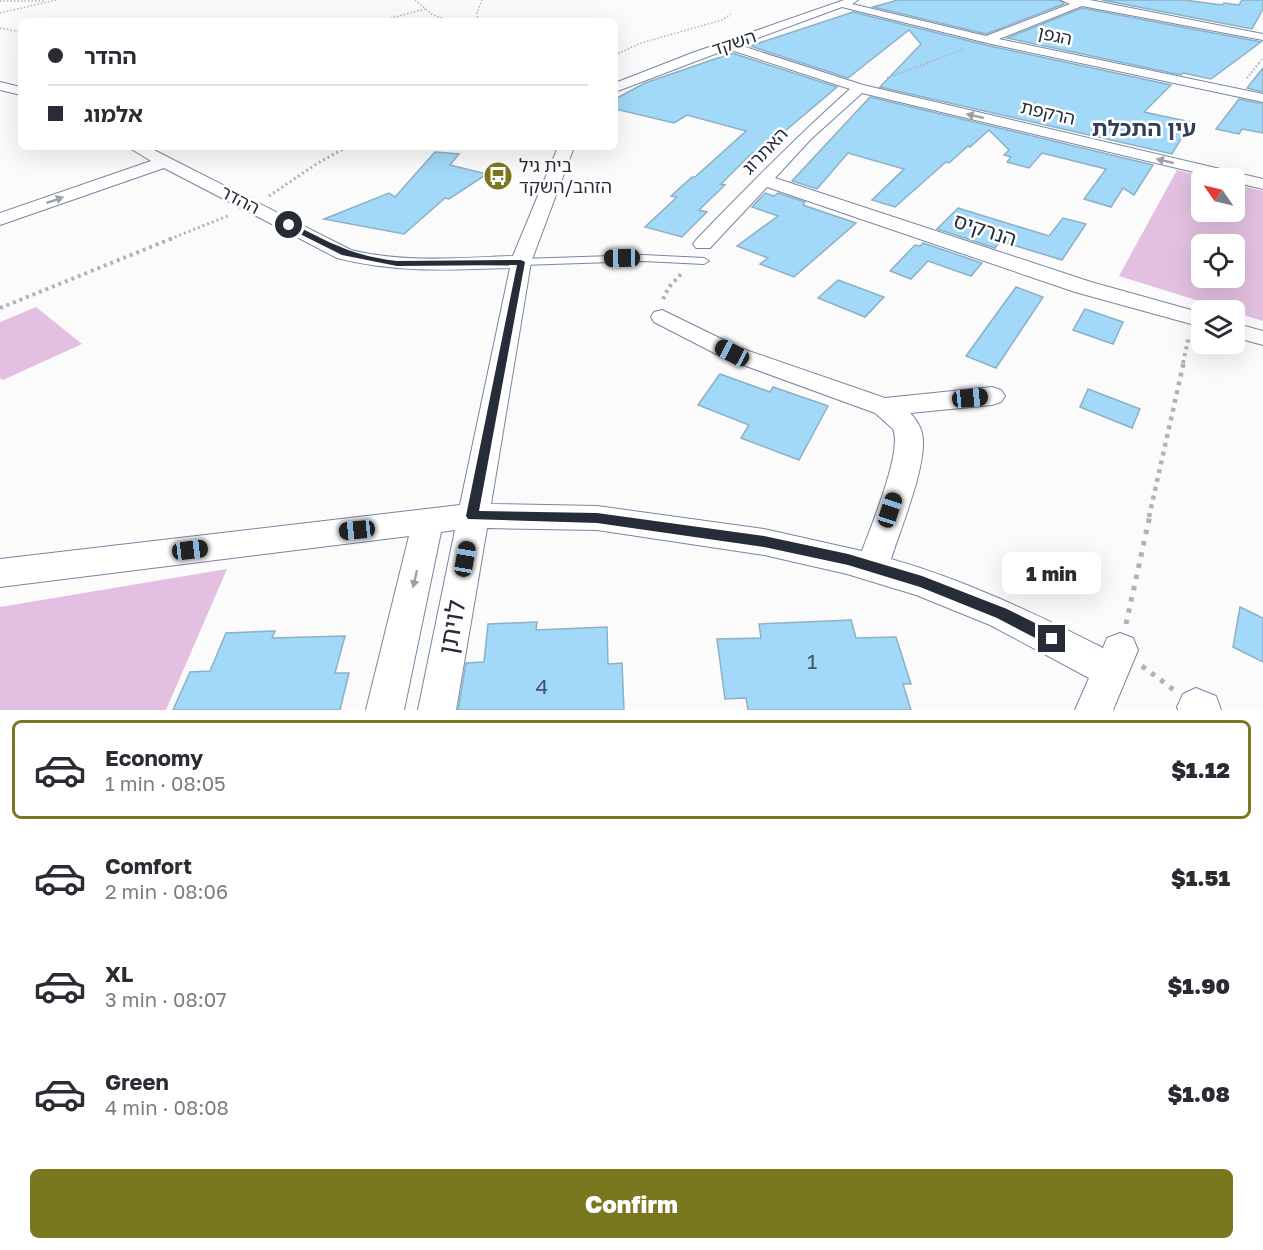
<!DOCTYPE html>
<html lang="en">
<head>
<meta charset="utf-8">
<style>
	:root { --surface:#fff; --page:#f2f2f3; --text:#2b2b33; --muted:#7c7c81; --line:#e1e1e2; --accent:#7a781f }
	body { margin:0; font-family:"Golos Text","Noto Sans Hebrew",sans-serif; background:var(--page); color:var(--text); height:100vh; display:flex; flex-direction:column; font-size:22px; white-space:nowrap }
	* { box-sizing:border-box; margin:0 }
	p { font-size:20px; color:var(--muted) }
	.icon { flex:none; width:33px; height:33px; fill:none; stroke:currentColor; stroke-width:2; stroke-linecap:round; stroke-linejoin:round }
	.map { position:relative; height:710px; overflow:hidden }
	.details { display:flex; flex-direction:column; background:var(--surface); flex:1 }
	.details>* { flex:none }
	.banner { position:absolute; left:18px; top:18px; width:600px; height:132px; border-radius:9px; box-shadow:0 6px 24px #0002; display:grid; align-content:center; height:132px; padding:0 30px; background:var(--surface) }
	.needle { width:39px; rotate:304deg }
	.buttons { position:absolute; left:1191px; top:168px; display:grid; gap:12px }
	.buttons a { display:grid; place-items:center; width:54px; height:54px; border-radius:9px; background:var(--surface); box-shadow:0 6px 24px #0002; font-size:30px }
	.end { position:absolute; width:27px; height:27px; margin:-14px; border:8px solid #262c38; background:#fff; box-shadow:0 0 0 3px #fff }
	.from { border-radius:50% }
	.bubble { position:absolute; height:42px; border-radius:9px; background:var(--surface); box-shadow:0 6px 24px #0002; font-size:20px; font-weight:800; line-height:42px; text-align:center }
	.car { position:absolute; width:18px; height:36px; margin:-18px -9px; border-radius:8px; box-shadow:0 0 4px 2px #0007; background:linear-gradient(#222 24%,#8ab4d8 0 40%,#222 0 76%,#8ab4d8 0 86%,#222 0) }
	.banner b { display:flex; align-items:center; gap:21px; height:57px; font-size:22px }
	.banner b+b { border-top:2px solid var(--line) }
	.banner i { width:15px; height:15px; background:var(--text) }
	ul { padding:10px 0 0; list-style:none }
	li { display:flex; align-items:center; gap:18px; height:99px; margin:0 12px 9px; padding:0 18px; border:3px solid transparent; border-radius:9px }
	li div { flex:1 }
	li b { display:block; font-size:22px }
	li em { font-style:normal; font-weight:800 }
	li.on { border-color:var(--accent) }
	li>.icon { width:54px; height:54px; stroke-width:1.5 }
	.action { display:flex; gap:12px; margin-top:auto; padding:12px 30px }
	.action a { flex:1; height:69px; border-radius:9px; background:var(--accent); color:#fff; font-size:24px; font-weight:800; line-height:69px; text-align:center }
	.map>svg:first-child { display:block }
</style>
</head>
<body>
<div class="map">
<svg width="1263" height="710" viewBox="0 0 1263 710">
	<rect width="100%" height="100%" fill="#fbfbfb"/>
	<!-- green -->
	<g fill="#e3c0e1" fill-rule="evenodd">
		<path d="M 1177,170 L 1210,178 L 1202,178 L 1202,212 L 1234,212 L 1235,184 L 1263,191 L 1263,321 L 1119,276 ZM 1202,244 L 1234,244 L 1234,278 L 1202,278 Z"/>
		<polygon points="36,307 82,344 3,380 0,378 0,322"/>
		<polygon points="227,569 166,710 0,710 0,607"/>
	</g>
	<!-- building -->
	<g fill="#a2d8f8" stroke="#8cb0c5" stroke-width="1.5">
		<polygon points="898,0 1059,0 1064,4 986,34 873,7"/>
		<polygon points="1102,0 1184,0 1222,5 1224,3 1239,5 1242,0 1263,0 1263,9 1252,29"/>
		<polygon points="1082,8 1261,42 1211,79 1183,73 1181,75 1007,38"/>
		<polygon points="853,12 986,45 1171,85 1144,112 1191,122 1172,154 880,87 921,44 909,30 848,78 750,46"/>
		<polygon points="732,53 837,87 778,137 775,137 757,154 752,153 721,184 725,185 699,210 707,212 682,237 645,227 677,197 671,196 692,177 695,177 746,131 687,115 674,123 615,109 615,99 645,83"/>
		<polygon points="1263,68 1263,92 1247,88"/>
		<polygon points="870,97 1153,165 1134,195 1123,188 1111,207 1084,199 1106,169 1042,153 1029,168 1007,162 1011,157 1004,155 1009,150 989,130 970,147 968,146 949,163 946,162 895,207 872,200 904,169 848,153 817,189 792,181"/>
		<polygon points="1239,99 1263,104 1263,133 1242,129 1239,134 1216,129"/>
		<polygon points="435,152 459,154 450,165 487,174 449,199 445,198 404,234 324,219 389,193 395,197"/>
		<polygon points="765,193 774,196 778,193 805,202 803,205 856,223 794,277 760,264 768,258 737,246 778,216 752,207"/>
		<polygon points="958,208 1049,236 1063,218 1086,224 1062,260 1000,241 995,248 937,229"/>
		<polygon points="923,243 982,263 971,276 928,261 911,279 890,271 915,245 920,246"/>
		<polygon points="838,280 884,297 865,317 818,298"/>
		<polygon points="1016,287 1043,297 996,368 966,356"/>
		<polygon points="1085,309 1123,322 1113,344 1073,330"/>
		<polygon points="720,374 770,392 773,387 828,406 799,460 741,438 749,425 698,405"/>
		<polygon points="1088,389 1140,409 1132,428 1080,407"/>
		<polygon points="1240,607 1263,618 1263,662 1233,647"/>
		<polygon points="851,620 856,638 896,637 911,684 903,684 911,710 748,710 746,698 725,699 717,639 761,638 759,624"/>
		<polygon points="537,622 536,630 607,627 608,664 622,663 624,710 458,710 466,663 484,662 488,624"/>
		<polygon points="275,631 272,638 345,636 335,673 349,673 340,710 173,710 190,672 210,671 226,633"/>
	</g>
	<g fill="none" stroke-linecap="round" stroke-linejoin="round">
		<!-- lane casing -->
		<g stroke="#7786a4" stroke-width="2">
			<polygon id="lane" points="643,255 704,258 709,261 704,264 643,261 521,265 516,262 521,259"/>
		</g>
		<!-- street casing -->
		<g stroke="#7786a4" stroke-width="2">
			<g id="street">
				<path d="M 844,0 L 858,0 L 852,4 L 986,36 L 1070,4 L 1061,0 L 1090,0 L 1263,34 L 1263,40 L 1082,6 L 999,39 L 1263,94 L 1263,102 L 987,43 L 842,7 L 739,45 L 863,85 L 1263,179 L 1263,189 L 1234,182 L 1234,178 L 1219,178 L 862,93 L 811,139 L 775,178 L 1091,282 L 1202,313 L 1202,327 L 1075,292 L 767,187 L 710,248 L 696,248 L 693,244 L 696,240 C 746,188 796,137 850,89 L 728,49 L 615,92 L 615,83 L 692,53 Z"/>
				<polygon points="0,82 21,87 21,95 0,90"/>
				<path d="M 128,147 L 148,147 L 351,250 C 404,263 459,258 513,256 L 558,147 L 574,147 L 531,262 L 491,504 L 597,506 L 764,529 L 862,551 C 871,526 903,451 893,429 L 875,413 L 724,358 L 654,322 L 651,317 L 654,312 L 662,310 L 740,348 L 885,398 L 992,387 L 1001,390 L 1005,396 L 1001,402 L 992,405 L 910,413 C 915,418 920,425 922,433 C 929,461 900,530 891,559 C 965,580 1034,613 1103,648 L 1107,638 L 1120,633 L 1133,638 L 1138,650 L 1113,710 L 1075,710 L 1089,678 L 990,625 L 916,595 L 847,574 L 764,555 L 597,530 L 487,528 L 456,710 L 418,710 L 455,530 L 441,532 L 404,710 L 366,710 L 409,536 L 0,587 L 0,559 L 460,505 L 510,268 C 450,270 395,273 337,258 L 164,168 L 0,225 L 0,213 L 151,161 Z"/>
				<polygon points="1234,323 1263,331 1263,345 1234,337"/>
				<polygon points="1196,688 1216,696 1221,710 1178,710 1177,707 1183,694"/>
			</g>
		</g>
		<!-- path-far5 -->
		<g stroke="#b0b2b6" stroke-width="1.5" stroke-dasharray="1.5 2" stroke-linecap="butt">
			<polyline points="415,0 433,15 451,21"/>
			<polyline points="0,1 44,1"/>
			<polyline points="0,13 56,0"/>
			<polyline points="380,21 425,9"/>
			<polyline points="478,21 477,12 482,0"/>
			<polyline points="0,28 21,32"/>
			<polyline points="615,55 641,43 722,20 731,14"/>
			<polyline points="927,63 964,49"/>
			<polyline points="1259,63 1263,58"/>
		</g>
		<!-- path-far4 -->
		<g stroke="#b0b2b6" stroke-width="2" stroke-dasharray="1.5 2" stroke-linecap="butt">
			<polyline points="887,78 931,62"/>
			<polyline points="1247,78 1260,62"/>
		</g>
		<!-- path-far3 -->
		<g stroke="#b0b2b6" stroke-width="3" stroke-dasharray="2 3" stroke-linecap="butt">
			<polyline points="269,196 318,163 347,147"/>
			<polyline points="170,239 230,215"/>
		</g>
		<!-- path-far2 -->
		<g stroke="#b0b2b6" stroke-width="4" stroke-dasharray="3 4" stroke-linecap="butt">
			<polyline points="663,299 669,287 681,274"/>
			<polyline points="0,308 173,238"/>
			<polyline points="1183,363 1189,336"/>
		</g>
		<!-- path-far1 -->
		<polyline stroke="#b0b2b6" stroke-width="4.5" stroke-dasharray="4 5" stroke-linecap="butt" points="1149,517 1184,361"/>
		<!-- path -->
		<g stroke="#b0b2b6" stroke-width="5" stroke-dasharray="4.5 7" stroke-linecap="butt">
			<polyline points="1126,624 1150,515"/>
			<polyline points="1142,666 1174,690"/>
		</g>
		<!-- lane -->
		<use href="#lane" fill="#fff" fill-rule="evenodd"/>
		<!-- street -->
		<use href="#street" fill="#fff" fill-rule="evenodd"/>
	</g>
	<!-- one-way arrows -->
	<defs><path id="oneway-solid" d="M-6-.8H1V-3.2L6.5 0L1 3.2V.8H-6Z" transform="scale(1.5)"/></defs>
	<g fill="#9da0a5">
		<use href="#oneway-solid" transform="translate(975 116) rotate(-167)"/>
		<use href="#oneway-solid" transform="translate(1165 161) rotate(-167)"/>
		<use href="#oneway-solid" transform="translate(55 200) rotate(-19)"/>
		<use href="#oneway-solid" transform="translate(415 579) rotate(103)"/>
	</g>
	<!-- route -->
	<path fill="#262c38" d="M 286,223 L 291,223 C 330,243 353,256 397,261 L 521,260 L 525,262 L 479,511 L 597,513 L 764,536 L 848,554 L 922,576 L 1007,609 L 1057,634 L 1060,639 L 1057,644 L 1052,646 L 1047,644 L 997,618 L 920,587 L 848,565 L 764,547 L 597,523 L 468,519 L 466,516 L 517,265 L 397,266 L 342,255 L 286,227 Z"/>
	<!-- icons -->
	<defs>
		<g id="bus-disc" transform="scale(1.5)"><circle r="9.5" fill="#7a781f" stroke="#fff"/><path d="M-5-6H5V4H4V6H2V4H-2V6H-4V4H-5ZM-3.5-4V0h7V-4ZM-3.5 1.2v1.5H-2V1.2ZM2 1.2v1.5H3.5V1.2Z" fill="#fff"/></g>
	</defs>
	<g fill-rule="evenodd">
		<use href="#bus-disc" x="498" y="176"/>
	</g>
	<g text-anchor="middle" stroke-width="5" stroke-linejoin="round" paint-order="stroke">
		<!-- far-street labels -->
		<g font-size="18" fill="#262c38" stroke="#fff">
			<text transform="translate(1055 36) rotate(12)" y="6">הגפן</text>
			<text transform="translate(734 43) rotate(-19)" y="6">השקד</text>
			<text transform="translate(1048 113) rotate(13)" y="6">הרקפת</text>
			<text transform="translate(765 151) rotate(-46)" y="6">האתרוג</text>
			<text transform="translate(240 200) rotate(27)" y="6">ההדר</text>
		</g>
		<!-- far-poi labels -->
		<g font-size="18" fill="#262c38" stroke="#fff" text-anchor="start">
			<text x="519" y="172">בית גיל<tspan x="519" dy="21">הזהב/השקד</tspan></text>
		</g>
		<!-- street labels -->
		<g font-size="21" fill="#262c38" stroke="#fff">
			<text transform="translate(985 230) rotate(18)" y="7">הנרקיס</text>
		</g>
		<!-- near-number labels -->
		<g font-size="21" fill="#455768">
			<text x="812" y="669">1</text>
			<text x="542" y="694">4</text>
		</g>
		<!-- far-district labels -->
		<g font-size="22" font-weight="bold" fill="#333f5a" stroke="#fff">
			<text x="1144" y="136">עין התכלת</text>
		</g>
		<!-- near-street labels -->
		<g font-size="26" fill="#262c38" stroke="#fff">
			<text transform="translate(452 627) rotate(-80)" y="9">לויתן</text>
		</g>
	</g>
</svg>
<div class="buttons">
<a><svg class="needle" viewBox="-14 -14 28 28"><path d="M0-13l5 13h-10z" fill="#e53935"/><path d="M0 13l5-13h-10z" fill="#7c7c81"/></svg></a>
<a><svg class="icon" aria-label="locate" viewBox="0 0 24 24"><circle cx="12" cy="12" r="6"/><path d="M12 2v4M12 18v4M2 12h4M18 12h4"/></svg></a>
<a><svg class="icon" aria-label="layers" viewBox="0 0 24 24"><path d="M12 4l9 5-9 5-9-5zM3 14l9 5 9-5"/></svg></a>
</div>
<i class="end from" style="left:289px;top:225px"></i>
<i class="end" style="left:1052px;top:639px"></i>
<div class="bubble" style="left:1002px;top:552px;width:99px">1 min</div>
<i class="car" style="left:622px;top:258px;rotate:269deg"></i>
<i class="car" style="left:732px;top:353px;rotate:298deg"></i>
<i class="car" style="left:970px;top:398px;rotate:84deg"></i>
<i class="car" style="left:890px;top:510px;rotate:18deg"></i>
<i class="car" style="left:357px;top:530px;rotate:264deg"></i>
<i class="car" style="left:190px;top:550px;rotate:83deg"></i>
<i class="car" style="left:465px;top:559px;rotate:10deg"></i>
<div class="banner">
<b><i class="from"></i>ההדר</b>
<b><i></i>אלמוג</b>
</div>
</div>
<section class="details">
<ul>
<li class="on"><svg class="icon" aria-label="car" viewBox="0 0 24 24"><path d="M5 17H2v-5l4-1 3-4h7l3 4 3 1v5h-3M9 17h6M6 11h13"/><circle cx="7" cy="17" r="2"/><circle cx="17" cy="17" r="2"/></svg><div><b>Economy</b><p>1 min · 08:05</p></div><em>$1.12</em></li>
<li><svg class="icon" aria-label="car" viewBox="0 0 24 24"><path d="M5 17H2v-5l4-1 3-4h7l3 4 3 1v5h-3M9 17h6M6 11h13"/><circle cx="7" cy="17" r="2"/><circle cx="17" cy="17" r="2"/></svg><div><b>Comfort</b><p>2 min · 08:06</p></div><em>$1.51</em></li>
<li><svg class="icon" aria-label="car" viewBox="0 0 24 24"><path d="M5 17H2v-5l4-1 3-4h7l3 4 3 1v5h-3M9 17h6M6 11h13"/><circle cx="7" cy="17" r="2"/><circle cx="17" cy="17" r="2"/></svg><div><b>XL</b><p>3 min · 08:07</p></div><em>$1.90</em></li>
<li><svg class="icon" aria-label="car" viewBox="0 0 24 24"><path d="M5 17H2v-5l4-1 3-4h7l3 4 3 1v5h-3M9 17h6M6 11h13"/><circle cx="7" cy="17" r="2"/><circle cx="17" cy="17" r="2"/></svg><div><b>Green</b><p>4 min · 08:08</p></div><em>$1.08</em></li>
</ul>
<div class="action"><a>Confirm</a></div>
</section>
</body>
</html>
